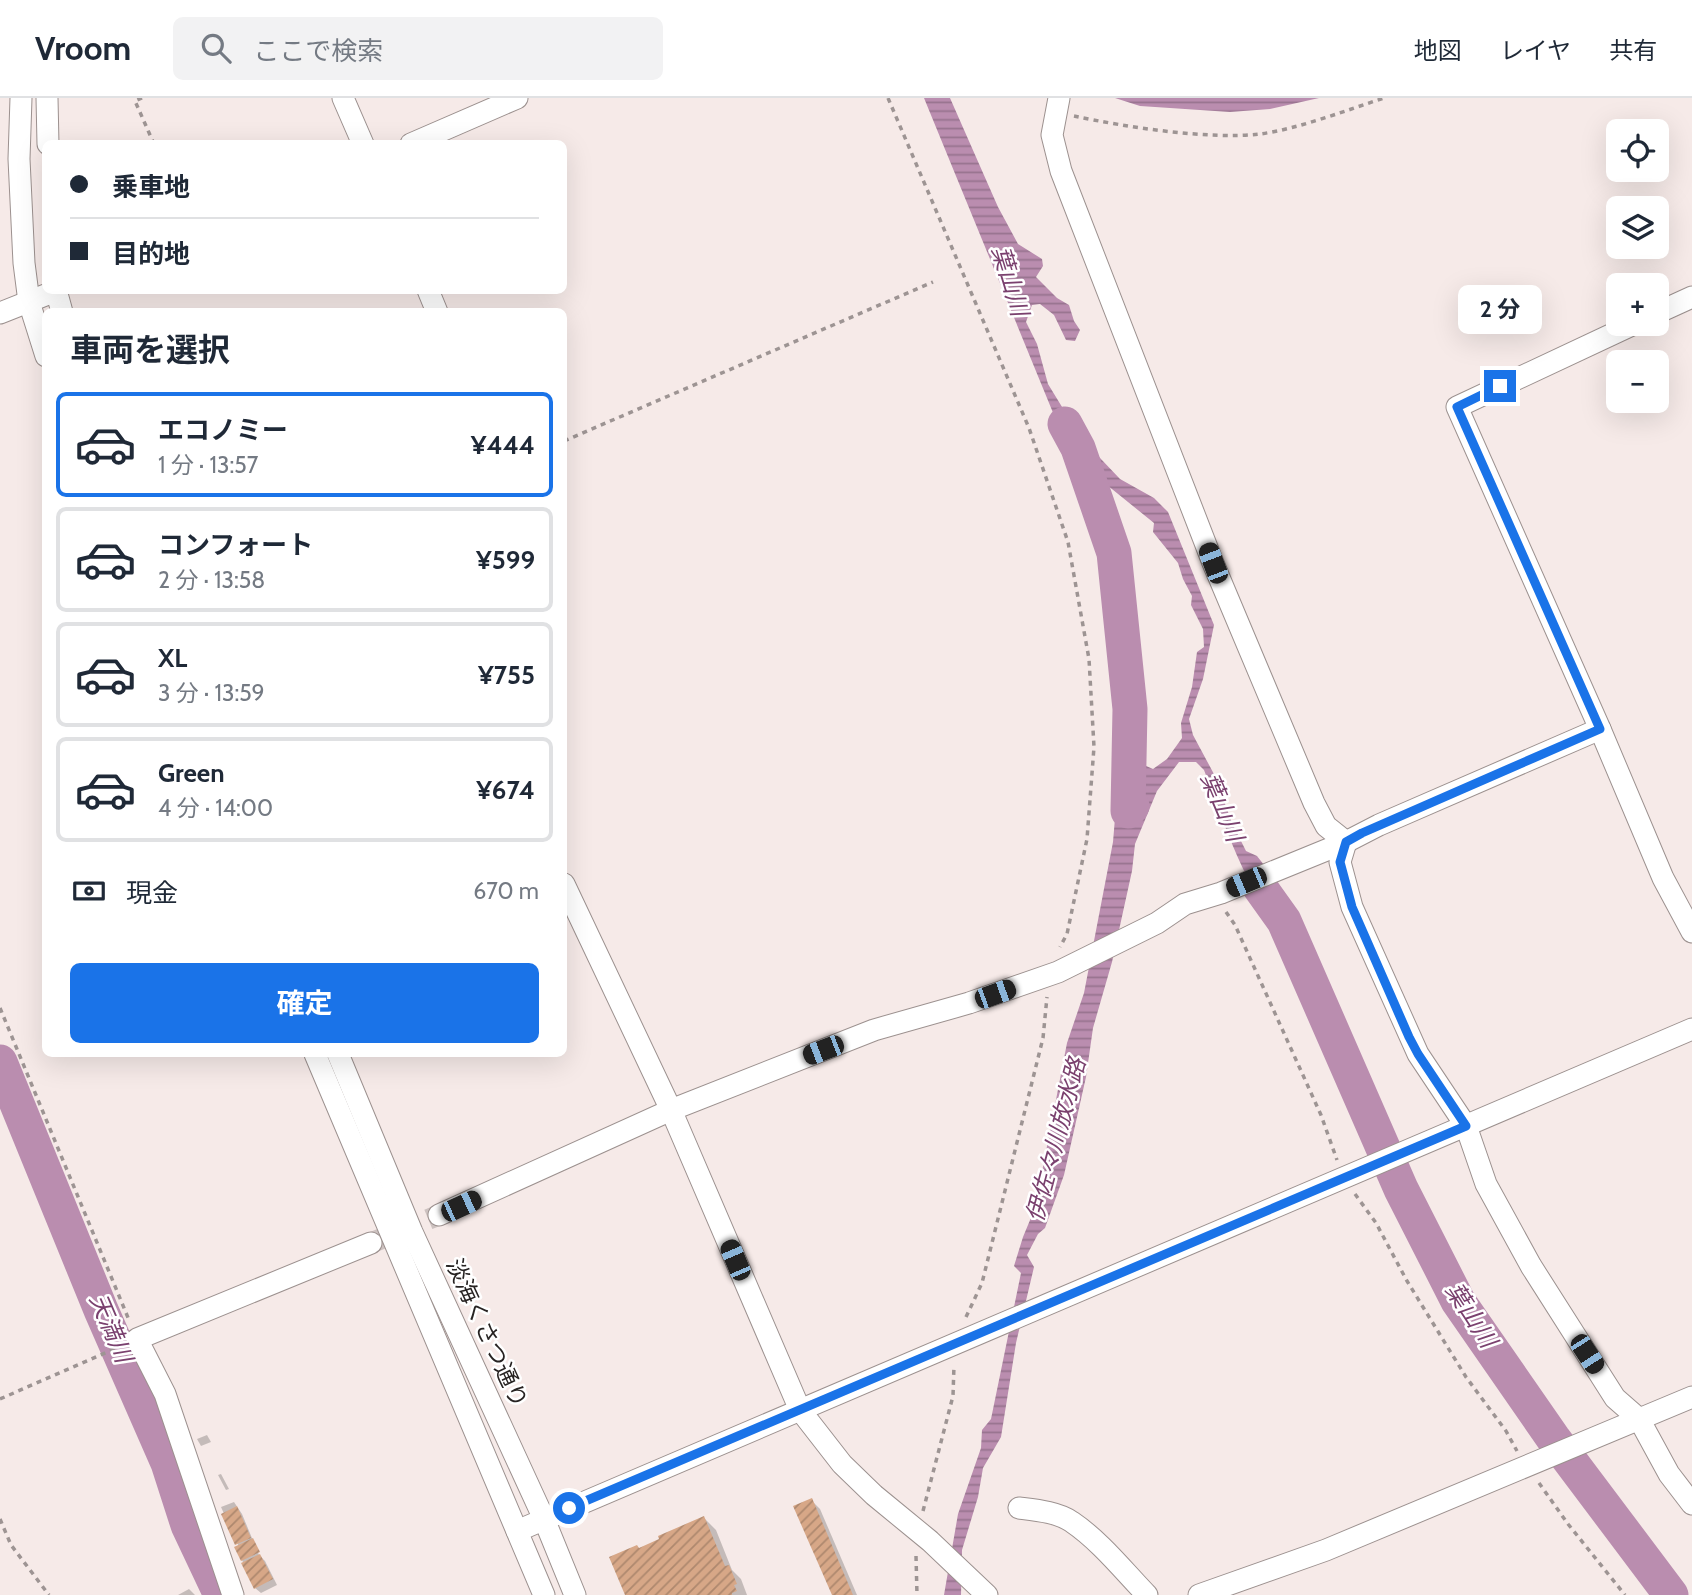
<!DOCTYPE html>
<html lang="ja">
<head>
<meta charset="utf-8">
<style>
	:root { --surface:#fff; --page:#f2f2f3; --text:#1f2937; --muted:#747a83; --line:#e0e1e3; --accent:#1a73e8 }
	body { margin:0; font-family:Cabin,"Noto Sans JP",sans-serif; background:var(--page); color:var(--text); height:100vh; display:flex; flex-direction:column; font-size:26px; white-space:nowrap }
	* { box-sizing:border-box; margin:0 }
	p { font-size:23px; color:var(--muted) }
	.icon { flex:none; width:38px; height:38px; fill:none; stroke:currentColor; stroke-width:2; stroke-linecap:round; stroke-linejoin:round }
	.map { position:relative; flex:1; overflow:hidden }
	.drawer { position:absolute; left:42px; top:210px; width:525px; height:749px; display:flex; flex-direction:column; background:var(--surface); border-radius:10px; box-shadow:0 7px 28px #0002 }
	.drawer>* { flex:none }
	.banner { position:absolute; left:42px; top:42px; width:525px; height:154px; border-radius:10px; box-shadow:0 7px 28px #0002; display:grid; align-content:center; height:154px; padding:0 28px; background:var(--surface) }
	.buttons { position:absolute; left:1606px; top:21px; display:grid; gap:14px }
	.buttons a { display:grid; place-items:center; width:63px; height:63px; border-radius:10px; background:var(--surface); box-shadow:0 7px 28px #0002; font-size:35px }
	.end { position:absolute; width:32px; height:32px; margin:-16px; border:9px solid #1a73e8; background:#fff; box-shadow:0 0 0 4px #fff }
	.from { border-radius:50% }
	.bubble { position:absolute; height:49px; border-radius:10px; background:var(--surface); box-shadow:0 7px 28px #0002; font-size:23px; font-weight:700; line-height:49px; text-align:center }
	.car { position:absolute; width:21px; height:42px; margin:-21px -10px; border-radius:9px; box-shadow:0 0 5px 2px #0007; background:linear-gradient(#222 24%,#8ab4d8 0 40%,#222 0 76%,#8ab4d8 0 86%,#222 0) }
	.banner b { display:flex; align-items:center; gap:24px; height:66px; font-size:26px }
	.banner b+b { border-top:2px solid var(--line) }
	.banner i { width:18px; height:18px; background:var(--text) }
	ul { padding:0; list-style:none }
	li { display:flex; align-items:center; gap:21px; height:105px; margin:0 14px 10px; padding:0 14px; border:4px solid var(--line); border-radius:10px }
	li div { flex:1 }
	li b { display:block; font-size:26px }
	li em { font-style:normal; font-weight:700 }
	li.current { border-color:var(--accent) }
	li>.icon { width:63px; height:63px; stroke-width:1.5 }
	h2 { padding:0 28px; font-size:32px; line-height:84px }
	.pay { display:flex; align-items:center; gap:18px; height:77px; padding:0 28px; font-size:26px }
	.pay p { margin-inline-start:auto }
	.action { display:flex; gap:14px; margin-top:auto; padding:14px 28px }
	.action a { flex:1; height:80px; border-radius:10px; background:var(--accent); color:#fff; font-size:28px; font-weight:700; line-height:80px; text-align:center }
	header { display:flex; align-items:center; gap:42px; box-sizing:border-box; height:98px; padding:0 35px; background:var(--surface); border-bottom:2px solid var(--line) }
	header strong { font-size:33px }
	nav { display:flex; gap:38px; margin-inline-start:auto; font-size:24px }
	.search { width:490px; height:63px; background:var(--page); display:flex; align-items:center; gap:18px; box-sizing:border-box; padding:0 24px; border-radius:10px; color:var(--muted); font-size:26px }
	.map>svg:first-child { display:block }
</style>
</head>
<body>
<header>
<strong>Vroom</strong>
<div class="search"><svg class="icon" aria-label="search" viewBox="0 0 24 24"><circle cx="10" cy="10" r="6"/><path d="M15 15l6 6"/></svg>ここで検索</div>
<nav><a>地図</a><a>レイヤ</a><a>共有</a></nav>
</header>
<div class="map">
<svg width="1692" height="1497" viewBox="0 0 1692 1497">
	<defs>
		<pattern id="water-rules" width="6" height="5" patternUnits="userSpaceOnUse" patternTransform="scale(1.75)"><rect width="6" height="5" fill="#ba8daf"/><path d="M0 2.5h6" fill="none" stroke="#97738e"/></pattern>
		<pattern id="building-hatch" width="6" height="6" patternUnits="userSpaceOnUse" patternTransform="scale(1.75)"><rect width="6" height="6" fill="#d7a787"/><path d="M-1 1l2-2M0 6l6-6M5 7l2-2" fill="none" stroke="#ae886e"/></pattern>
	</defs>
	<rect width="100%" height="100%" fill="#f6eae8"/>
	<!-- water -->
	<g fill="url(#water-rules)">
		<path d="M 924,0 L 950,0 L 998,109 L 1018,146 L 1042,161 L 1043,168 L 1036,179 L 1057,200 L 1069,207 L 1074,223 L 1080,232 L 1075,243 L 1066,242 L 1054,217 L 1040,206 L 1032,207 L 1026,224 L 1037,246 L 1048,286 L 1081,340 L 1120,381 L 1154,400 L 1168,414 L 1214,527 L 1203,581 L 1189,621 L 1193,637 L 1215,678 L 1232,725 L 1246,753 L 1257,758 L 1275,781 L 1282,814 L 1292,829 C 1287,827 1281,826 1277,823 C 1245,793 1220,713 1204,672 L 1196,664 L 1179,664 L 1157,693 L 1135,746 L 1132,773 L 1112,864 L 1093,930 L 1086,979 L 1064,1077 L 1045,1130 L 1038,1136 L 1027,1157 L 1034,1169 L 1016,1245 L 1001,1339 L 983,1370 L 978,1399 L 962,1452 L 961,1497 L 944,1497 L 958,1416 L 981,1350 L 982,1332 L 991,1321 L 1021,1175 L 1014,1168 L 1023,1139 L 1035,1110 L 1067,945 L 1084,895 L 1113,744 L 1119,672 L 1144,667 L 1153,671 L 1167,661 L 1182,640 L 1181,625 L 1192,589 L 1197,554 L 1204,549 L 1203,531 L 1191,507 L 1192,498 L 1183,481 L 1178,465 L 1153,434 L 1154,425 L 1102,383 L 1091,371 L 1072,361 Z"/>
		<polygon points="1115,0 1319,0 1270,11 1230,14 1140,8"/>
	</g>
	<!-- shadow -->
	<g fill="#0003">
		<polygon points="207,1337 211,1344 201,1348 197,1341"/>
		<polygon points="221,1376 229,1391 226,1392 218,1377"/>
		<polygon points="811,1402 820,1411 857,1497 834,1497"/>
		<polygon points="234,1404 242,1416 259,1457 265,1463 277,1487 261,1495 255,1490 242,1462 239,1449 221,1409"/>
		<polygon points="704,1420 716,1432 732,1472 741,1481 747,1497 627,1497 640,1452"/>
		<polygon points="189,1491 195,1497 178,1497"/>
	</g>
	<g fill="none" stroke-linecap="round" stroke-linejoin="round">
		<!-- river -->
		<g stroke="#ba8daf" stroke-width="35">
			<polyline points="1065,326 1078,350 1114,455 1130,611 1128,713 1132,708"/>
			<polyline points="1259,788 1284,823 1401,1091 1458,1203 1553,1340 1671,1497"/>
			<polyline points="0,964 101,1212 168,1365 188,1427 221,1497"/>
		</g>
	</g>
	<!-- building -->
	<g fill="url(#building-hatch)">
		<polygon points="812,1400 853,1497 832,1497 793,1408"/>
		<polygon points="237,1408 251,1440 235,1447 221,1416"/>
		<polygon points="704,1418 725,1468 729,1467 737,1486 734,1487 737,1493 732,1495 732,1497 625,1497 609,1459 637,1447 639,1450 659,1441 658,1438"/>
		<polygon points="253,1440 260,1454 241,1463 234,1449"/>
		<polygon points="260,1456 273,1481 254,1491 241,1465"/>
	</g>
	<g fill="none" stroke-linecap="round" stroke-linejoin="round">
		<!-- minor-tunnel -->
		<polyline stroke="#cdc2c0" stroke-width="21" stroke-dasharray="21 10" stroke-linecap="butt" points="371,1145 439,1117"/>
		<!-- minor casing -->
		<g stroke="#9c918f" stroke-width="23">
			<g id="minor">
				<polyline points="21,0 19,61 24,165 29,204 46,258"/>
				<polyline points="47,0 48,46"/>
				<polyline points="343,0 363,46"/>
				<polyline points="1059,0 1052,37 1061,73 1213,465 1314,705 1326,728 1346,744"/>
				<polyline points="411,46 517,0"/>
				<polyline points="56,192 62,214"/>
				<polyline points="428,192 437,214"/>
				<polyline points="0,215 58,192"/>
				<polyline points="1657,215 1692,199"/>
				<polyline points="1634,226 1457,309 1600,631 1663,780 1692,834"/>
				<polyline points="1346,744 1340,764 1352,809 1418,956 1466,1028 1486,1086 1531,1168 1615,1300 1639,1321 1669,1376 1692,1406"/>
				<polyline points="564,786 671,1012 800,1312 842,1366 874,1397 930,1443 987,1497"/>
				<polyline points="315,956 544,1497"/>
				<polyline points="338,956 412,1134 544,1421 575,1497"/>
				<polyline points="439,1117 671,1012 874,932 969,905 1058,874 1157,825 1185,806 1221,795 1346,744 1379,727 1600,631"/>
				<path d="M 1019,1410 C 1035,1412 1058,1414 1072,1424 C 1100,1443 1123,1472 1147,1497"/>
				<polyline points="517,1433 1692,931"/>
				<polyline points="233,1497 165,1296 137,1241 371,1145"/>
				<polyline points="1199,1497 1326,1452 1692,1299"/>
			</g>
		</g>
		<!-- path -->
		<g stroke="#9d9493" stroke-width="3.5" stroke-dasharray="5 5" stroke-linecap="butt">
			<polyline points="142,0 135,3 154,46"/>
			<polyline points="888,0 1029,330 1068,444 1089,561 1094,649 1087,741 1067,836 1060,849"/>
			<path d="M 1074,18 C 1126,29 1209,42 1260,36 C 1298,31 1347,12 1384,0"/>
			<polyline points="564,343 933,184"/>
			<polyline points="1226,814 1235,827 1321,1017 1337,1062"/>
			<polyline points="0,910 129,1222"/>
			<polyline points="1355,1096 1376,1125 1407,1183 1466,1279 1506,1333 1517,1353"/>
			<polyline points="966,1219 982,1185 1043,940 1047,899"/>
			<polyline points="0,1301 121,1248"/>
			<polyline points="1539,1385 1568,1426 1625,1497"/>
			<polyline points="923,1413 953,1298 954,1267"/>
			<polyline points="0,1421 11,1447 49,1497"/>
			<polyline points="916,1458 917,1497"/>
		</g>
		<!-- minor -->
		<use href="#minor" stroke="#fff" stroke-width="21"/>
	</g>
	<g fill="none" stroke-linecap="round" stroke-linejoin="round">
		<!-- route -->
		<polyline stroke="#1a73e8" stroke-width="9" points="569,1410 1466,1028 1418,956 1409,939 1352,809 1340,764 1346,744 1362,735 1600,631 1457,309 1500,288"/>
	</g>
	<g text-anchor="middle" stroke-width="5" stroke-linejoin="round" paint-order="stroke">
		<!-- street labels -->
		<g font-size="23" fill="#272322" stroke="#fff">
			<text transform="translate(487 1235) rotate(65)" y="8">淡海くさつ通り</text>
		</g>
		<!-- water labels -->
		<g font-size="24" font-style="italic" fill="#7a406e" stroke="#fff">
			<text transform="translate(1010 183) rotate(73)" y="8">葉山川</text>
			<text transform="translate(1222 709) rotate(67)" y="8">葉山川</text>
			<text transform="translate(1056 1042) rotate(-75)" y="8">伊佐々川放水路</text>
			<text transform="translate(1471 1217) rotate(57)" y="8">葉山川</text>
			<text transform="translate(111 1230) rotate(67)" y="8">天満川</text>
		</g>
	</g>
</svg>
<div class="buttons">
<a><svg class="icon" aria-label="locate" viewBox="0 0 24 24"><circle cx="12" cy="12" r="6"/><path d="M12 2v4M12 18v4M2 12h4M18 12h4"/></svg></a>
<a><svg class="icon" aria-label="layers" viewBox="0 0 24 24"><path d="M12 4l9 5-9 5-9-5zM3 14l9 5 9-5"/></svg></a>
<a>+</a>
<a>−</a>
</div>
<i class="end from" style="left:569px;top:1410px"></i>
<i class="end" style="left:1500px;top:288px"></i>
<div class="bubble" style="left:1458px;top:187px;width:84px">2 分</div>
<i class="car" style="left:1213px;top:465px;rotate:339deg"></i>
<i class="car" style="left:1246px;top:784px;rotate:247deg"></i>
<i class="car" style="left:995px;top:896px;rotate:70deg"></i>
<i class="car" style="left:823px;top:952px;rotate:249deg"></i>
<i class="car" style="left:461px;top:1108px;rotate:65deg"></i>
<i class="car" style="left:735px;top:1162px;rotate:337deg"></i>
<i class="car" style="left:1587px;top:1256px;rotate:147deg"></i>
<div class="banner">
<b><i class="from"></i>乗車地</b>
<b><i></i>目的地</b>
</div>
<section class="drawer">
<h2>車両を選択</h2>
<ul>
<li class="current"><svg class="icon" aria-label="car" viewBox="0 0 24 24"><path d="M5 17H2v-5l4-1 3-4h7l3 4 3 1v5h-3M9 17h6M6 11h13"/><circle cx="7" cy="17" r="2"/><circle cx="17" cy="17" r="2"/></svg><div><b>エコノミー</b><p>1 分 · 13:57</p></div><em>¥444</em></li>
<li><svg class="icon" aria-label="car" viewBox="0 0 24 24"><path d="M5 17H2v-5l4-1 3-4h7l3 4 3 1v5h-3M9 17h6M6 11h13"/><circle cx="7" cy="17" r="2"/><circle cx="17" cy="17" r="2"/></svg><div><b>コンフォート</b><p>2 分 · 13:58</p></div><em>¥599</em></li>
<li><svg class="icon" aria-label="car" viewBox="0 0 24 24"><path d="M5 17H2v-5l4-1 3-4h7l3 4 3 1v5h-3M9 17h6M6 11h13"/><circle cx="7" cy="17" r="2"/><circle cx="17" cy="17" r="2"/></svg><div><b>XL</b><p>3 分 · 13:59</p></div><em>¥755</em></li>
<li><svg class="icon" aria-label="car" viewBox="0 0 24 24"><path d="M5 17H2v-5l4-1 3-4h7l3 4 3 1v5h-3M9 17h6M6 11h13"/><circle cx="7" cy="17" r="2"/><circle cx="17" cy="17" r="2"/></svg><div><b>Green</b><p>4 分 · 14:00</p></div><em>¥674</em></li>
</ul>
<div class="pay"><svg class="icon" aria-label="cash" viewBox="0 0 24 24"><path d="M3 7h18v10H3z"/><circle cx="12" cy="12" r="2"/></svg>現金<p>670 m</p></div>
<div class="action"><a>確定</a></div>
</section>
</div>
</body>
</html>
